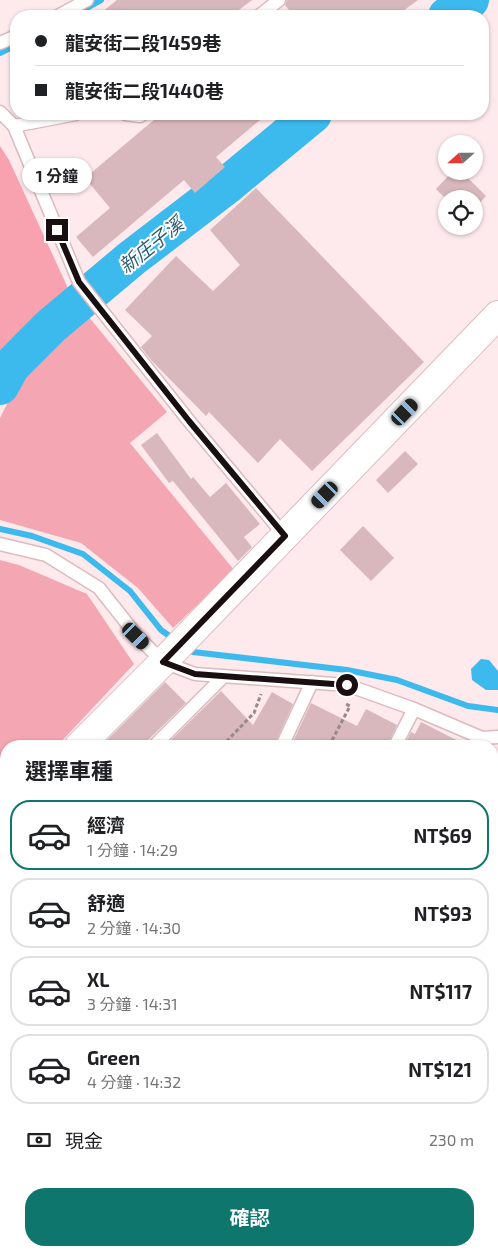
<!DOCTYPE html>
<html lang="zh-TW">
<head>
<meta charset="utf-8">
<style>
	:root { --surface:#fff; --page:#f6f6f6; --text:#202124; --muted:#757577; --line:#e0e0e0; --accent:#0f766e }
	body { margin:0; font-family:"Exo 2","Noto Sans TC",sans-serif; background:var(--page); color:var(--text); height:100vh; display:flex; flex-direction:column; font-size:19px; white-space:nowrap }
	* { box-sizing:border-box; margin:0 }
	p { font-size:16px; color:var(--muted) }
	.icon { flex:none; width:28px; height:28px; fill:none; stroke:currentColor; stroke-width:2; stroke-linecap:round; stroke-linejoin:round }
	.map { position:relative; flex:1; overflow:hidden }
	.drawer { position:absolute; left:0px; top:740px; width:499px; height:516px; display:flex; flex-direction:column; background:var(--surface); border-radius:20px 20px 0 0; box-shadow:0 1px 4px #0004 }
	.drawer>* { flex:none }
	.guide { position:absolute; left:10px; top:10px; width:479px; height:110px; border-radius:20px; box-shadow:0 1px 4px #0004; display:grid; align-content:center; height:110px; padding:0 25px; background:var(--surface) }
	.needle { width:32px; rotate:249deg }
	.tools { position:absolute; left:438px; top:135px; display:grid; gap:10px }
	.tools a { display:grid; place-items:center; width:45px; height:45px; border-radius:50%; background:var(--surface); box-shadow:0 1px 4px #0004; font-size:25px }
	.end { position:absolute; width:22px; height:22px; margin:-11px; border:6px solid #1a0f10; background:#fff; box-shadow:0 0 0 2px #fff }
	.from { border-radius:50% }
	.bubble { position:absolute; height:35px; border-radius:18px; background:var(--surface); box-shadow:0 1px 4px #0004; font-size:16px; font-weight:700; line-height:35px; text-align:center }
	.car { position:absolute; width:15px; height:30px; margin:-15px -8px; border-radius:6px; box-shadow:0 0 4px 1px #0007; background:linear-gradient(#222 24%,#8ab4d8 0 40%,#222 0 76%,#8ab4d8 0 86%,#222 0) }
	.guide b { display:flex; align-items:center; gap:18px; height:48px; font-size:19px }
	.guide b+b { border-top:1px solid var(--line) }
	.guide i { width:12px; height:12px; background:var(--text) }
	ul { padding:0; list-style:none }
	li { display:flex; align-items:center; gap:15px; height:70px; margin:0 10px 8px; padding:0 15px; border:2px solid var(--line); border-radius:20px }
	li div { flex:1 }
	li b { display:block; font-size:19px }
	li em { font-style:normal; font-weight:700 }
	li.on { border-color:var(--accent) }
	li>.icon { width:45px; height:45px; stroke-width:1.5 }
	h2 { padding:0 25px; font-size:22px; line-height:60px }
	.pay { display:flex; align-items:center; gap:12px; height:55px; padding:0 25px; font-size:19px }
	.pay p { margin-inline-start:auto }
	.action { display:flex; gap:10px; margin-top:auto; padding:10px 25px }
	.action a { flex:1; height:58px; border-radius:20px; background:var(--accent); color:#fff; font-size:20px; font-weight:700; line-height:58px; text-align:center }
	.map>svg:first-child { display:block }
</style>
</head>
<body>
<div class="map">
<svg width="498" height="1256" viewBox="0 0 498 1256">
	<rect width="100%" height="100%" fill="#fee9ec"/>
	<!-- green -->
	<g fill="#f4a7b2">
		<polygon points="88,316 167,412 130,443 234,570 173,628 138,588 81,543 0,520 0,418 24,370"/>
		<polygon points="0,560 19,565 87,594 134,664 57,746 6,746 6,800 0,806"/>
		<polygon points="6,863 6,1053 0,1064 0,869"/>
	</g>
	<!-- forest -->
	<polygon fill="#f8a1af" points="0,146 9,160 72,297 0,356"/>
	<!-- water -->
	<polygon fill="#3cbaed" points="481,659 489,660 498,671 498,690 486,690 472,680 471,669"/>
	<g fill="none" stroke-linecap="round" stroke-linejoin="round">
		<!-- stream -->
		<g stroke="#3cbaed" stroke-width="6">
			<polyline points="72,16 101,0"/>
			<polyline points="0,53 16,45"/>
			<polyline points="0,529 32,536 83,554 130,591 161,630 175,640"/>
			<polyline points="185,647 193,652 347,670 397,680 468,706 498,710"/>
		</g>
		<!-- river -->
		<g stroke="#3cbaed" stroke-width="38">
			<polyline points="447,16 470,0"/>
			<polyline points="0,386 11,366 51,326 132,258 226,186 313,114"/>
		</g>
	</g>
	<!-- building -->
	<g fill="#d8b8bc">
		<polygon points="117,0 252,0 231,16 97,16"/>
		<polygon points="287,0 418,0 396,16 294,16 285,5"/>
		<polygon points="161,114 267,114 216,157 225,167 195,193 184,180 93,257 76,237 110,208 85,178"/>
		<polygon points="453,171 461,171 486,196 474,209 474,199 446,199 436,189"/>
		<polygon points="256,188 424,362 312,471 280,439 258,463 209,412 206,416 152,361 141,347 152,336 125,310 176,256 213,291 240,265 210,230"/>
		<polygon points="157,433 191,479 193,477 210,497 226,483 260,524 244,537 252,547 238,561 173,481 169,483 141,445"/>
		<polygon points="405,451 418,464 388,493 376,480"/>
		<polygon points="363,526 394,558 371,581 340,550"/>
		<polygon points="165,682 186,703 148,740 146,746 101,746"/>
		<polygon points="221,691 253,725 272,692 293,704 274,746 165,746"/>
		<polygon points="311,703 357,726 366,709 397,725 387,746 291,746"/>
		<polygon points="421,722 468,746 404,746 411,732 415,734"/>
	</g>
	<g fill="none" stroke-linecap="round" stroke-linejoin="round">
		<!-- service casing -->
		<g stroke="#dcbbbf" stroke-width="15">
			<g id="service">
				<polyline points="58,16 87,0"/>
				<polyline points="259,16 279,0"/>
				<polyline points="0,43 16,36"/>
				<polyline points="0,112 14,126 79,282 189,421 285,536"/>
				<polyline points="125,114 140,116 143,114"/>
				<polyline points="14,126 76,114"/>
				<polyline points="0,544 46,555 99,588 137,636 163,662 195,674 347,685 414,709 482,738 498,737"/>
				<polyline points="154,746 224,676"/>
				<polyline points="282,746 312,682"/>
				<polyline points="395,746 414,709"/>
				<polyline points="492,1191 498,1187"/>
			</g>
		</g>
		<!-- minor casing -->
		<g stroke="#dcbbbf" stroke-width="28">
			<polyline id="minor" points="391,1250 396,1256"/>
		</g>
		<!-- tertiary casing -->
		<g stroke="#dcbbbf" stroke-width="30">
			<g id="tertiary">
				<polyline points="79,746 163,662 498,315"/>
				<polyline points="0,826 6,819"/>
			</g>
		</g>
		<!-- path -->
		<g stroke="#99898b" stroke-width="3" stroke-dasharray="4 2.5" stroke-linecap="butt">
			<polyline points="222,746 254,713 261,694"/>
			<polyline points="329,746 350,706 346,704"/>
		</g>
		<!-- service -->
		<use href="#service" stroke="#fff" stroke-width="12"/>
		<!-- minor -->
		<use href="#minor" stroke="#fff" stroke-width="25"/>
		<!-- tertiary -->
		<use href="#tertiary" stroke="#fff" stroke-width="28"/>
	</g>
	<g fill="none" stroke-linecap="round" stroke-linejoin="round">
		<!-- route -->
		<polyline stroke="#1a0f10" stroke-width="6" points="57,230 79,282 189,421 285,536 163,662 195,674 347,685"/>
	</g>
	<g text-anchor="middle" stroke-width="4" stroke-linejoin="round" paint-order="stroke">
		<!-- water labels -->
		<g font-size="19" font-style="italic" fill="#2a5b71" stroke="#fff">
			<text transform="translate(151 245) rotate(-39)" y="7">新庄子溪</text>
		</g>
	</g>
</svg>
<div class="tools">
<a><svg class="needle" viewBox="-14 -14 28 28"><path d="M0-13l5 13h-10z" fill="#e53935"/><path d="M0 13l5-13h-10z" fill="#757577"/></svg></a>
<a><svg class="icon" aria-label="locate" viewBox="0 0 24 24"><circle cx="12" cy="12" r="6"/><path d="M12 2v4M12 18v4M2 12h4M18 12h4"/></svg></a>
</div>
<i class="end from" style="left:347px;top:685px"></i>
<i class="end" style="left:57px;top:230px"></i>
<div class="bubble" style="left:22px;top:158px;width:70px">1 分鐘</div>
<i class="car" style="left:405px;top:412px;rotate:44deg"></i>
<i class="car" style="left:325px;top:495px;rotate:224deg"></i>
<i class="car" style="left:136px;top:636px;rotate:135deg"></i>
<div class="guide">
<b><i class="from"></i>龍安街二段1459巷</b>
<b><i></i>龍安街二段1440巷</b>
</div>
<section class="drawer">
<h2>選擇車種</h2>
<ul>
<li class="on"><svg class="icon" aria-label="car" viewBox="0 0 24 24"><path d="M5 17H2v-5l4-1 3-4h7l3 4 3 1v5h-3M9 17h6M6 11h13"/><circle cx="7" cy="17" r="2"/><circle cx="17" cy="17" r="2"/></svg><div><b>經濟</b><p>1 分鐘 · 14:29</p></div><em>NT$69</em></li>
<li><svg class="icon" aria-label="car" viewBox="0 0 24 24"><path d="M5 17H2v-5l4-1 3-4h7l3 4 3 1v5h-3M9 17h6M6 11h13"/><circle cx="7" cy="17" r="2"/><circle cx="17" cy="17" r="2"/></svg><div><b>舒適</b><p>2 分鐘 · 14:30</p></div><em>NT$93</em></li>
<li><svg class="icon" aria-label="car" viewBox="0 0 24 24"><path d="M5 17H2v-5l4-1 3-4h7l3 4 3 1v5h-3M9 17h6M6 11h13"/><circle cx="7" cy="17" r="2"/><circle cx="17" cy="17" r="2"/></svg><div><b>XL</b><p>3 分鐘 · 14:31</p></div><em>NT$117</em></li>
<li><svg class="icon" aria-label="car" viewBox="0 0 24 24"><path d="M5 17H2v-5l4-1 3-4h7l3 4 3 1v5h-3M9 17h6M6 11h13"/><circle cx="7" cy="17" r="2"/><circle cx="17" cy="17" r="2"/></svg><div><b>Green</b><p>4 分鐘 · 14:32</p></div><em>NT$121</em></li>
</ul>
<div class="pay"><svg class="icon" aria-label="cash" viewBox="0 0 24 24"><path d="M3 7h18v10H3z"/><circle cx="12" cy="12" r="2"/></svg>現金<p>230 m</p></div>
<div class="action"><a>確認</a></div>
</section>
</div>
</body>
</html>
